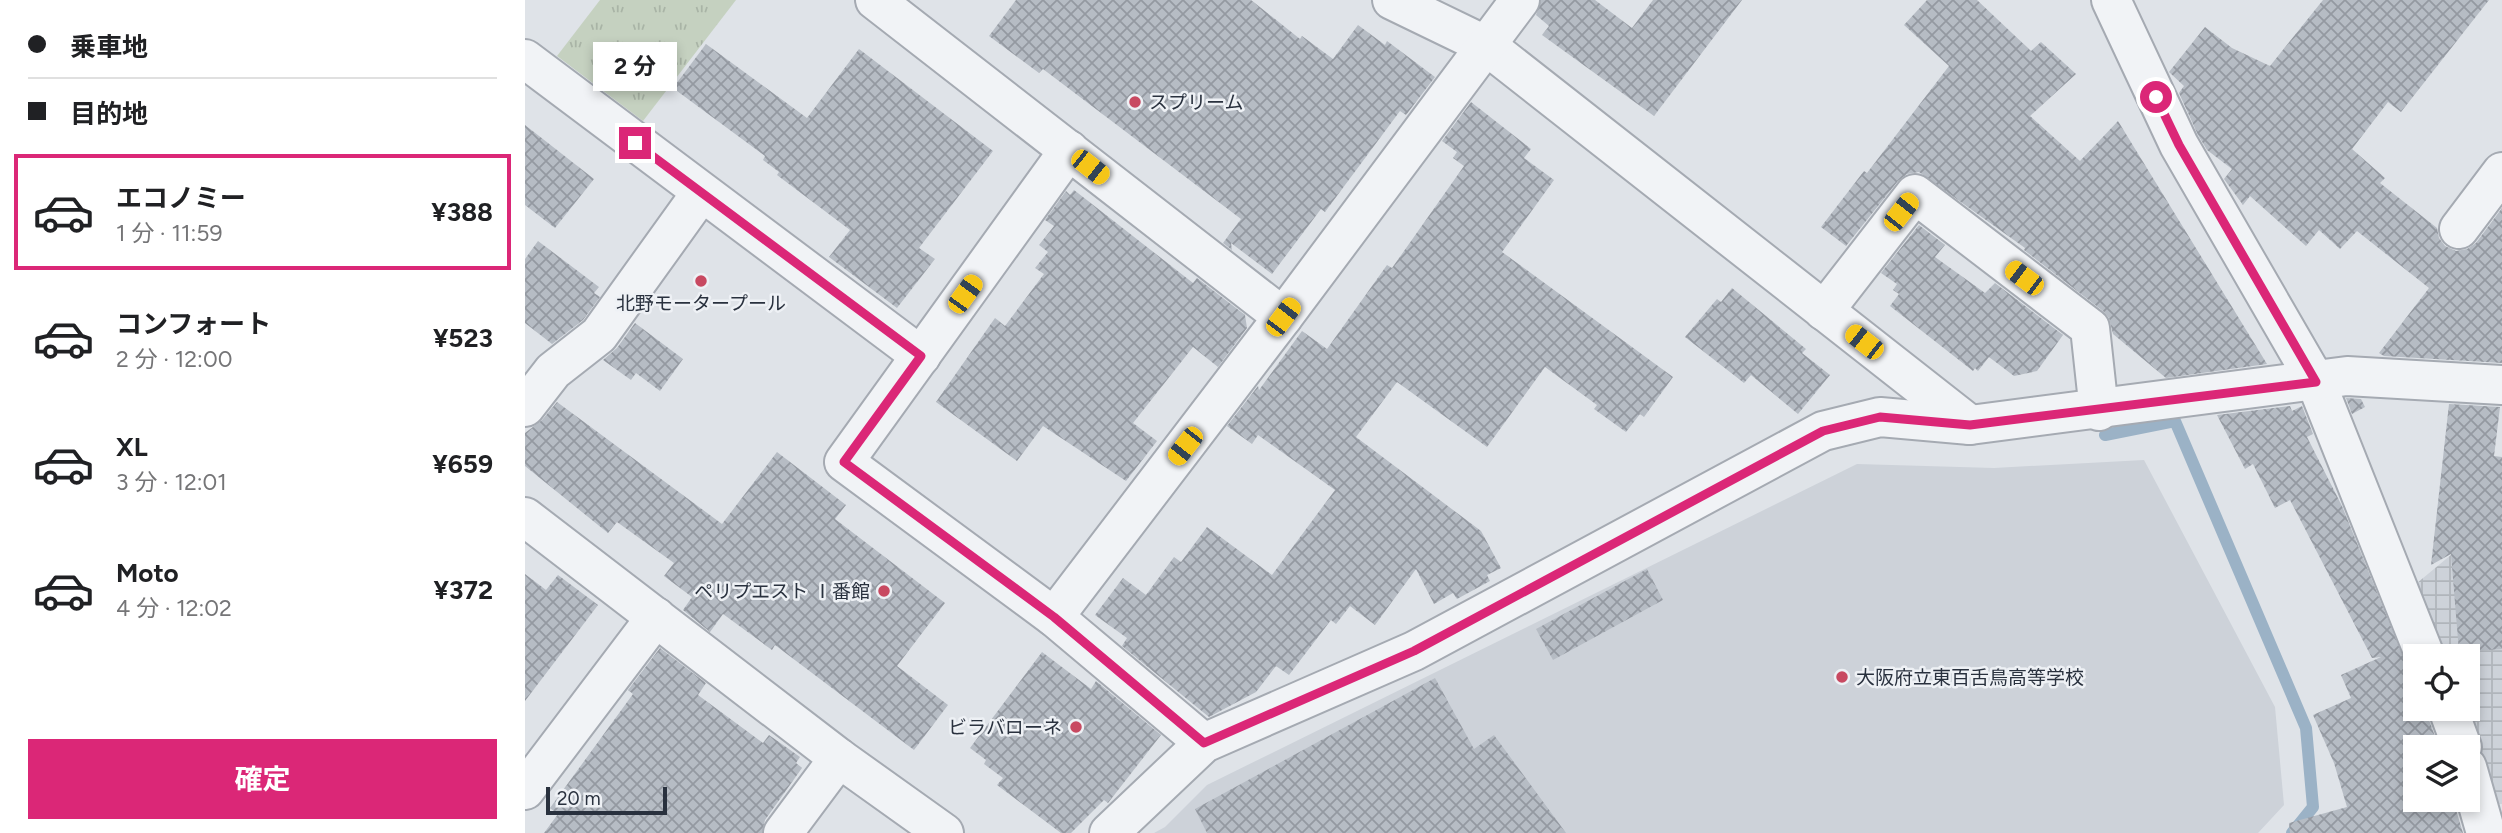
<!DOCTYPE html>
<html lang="ja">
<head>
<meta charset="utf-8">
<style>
	:root { --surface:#fff; --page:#f2f2f2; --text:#202124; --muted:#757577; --line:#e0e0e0; --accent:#db2777 }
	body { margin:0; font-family:Figtree,"Noto Sans JP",sans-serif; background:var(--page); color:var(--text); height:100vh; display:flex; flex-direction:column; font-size:26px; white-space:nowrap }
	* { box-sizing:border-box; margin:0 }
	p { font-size:23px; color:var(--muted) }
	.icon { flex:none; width:38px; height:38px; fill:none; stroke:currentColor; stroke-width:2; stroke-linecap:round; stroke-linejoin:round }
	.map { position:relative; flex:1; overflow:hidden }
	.sheet { display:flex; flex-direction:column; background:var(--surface); width:525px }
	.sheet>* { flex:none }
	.guide { display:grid; align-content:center; height:154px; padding:0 28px; background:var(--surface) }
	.controls { position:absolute; left:1878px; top:644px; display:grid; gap:14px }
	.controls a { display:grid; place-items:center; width:77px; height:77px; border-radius:0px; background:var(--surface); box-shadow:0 4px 10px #0003; font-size:35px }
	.scale { position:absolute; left:21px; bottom:18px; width:121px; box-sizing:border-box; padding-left:7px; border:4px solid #29313e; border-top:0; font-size:19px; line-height:24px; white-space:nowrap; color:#29313e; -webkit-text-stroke:5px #eef1f5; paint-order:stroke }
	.end { position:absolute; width:32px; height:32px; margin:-16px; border:9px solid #db2777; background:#fff; box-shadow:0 0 0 4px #fff }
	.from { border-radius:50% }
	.bubble { position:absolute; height:49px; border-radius:0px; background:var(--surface); box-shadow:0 4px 10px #0003; font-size:23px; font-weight:700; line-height:49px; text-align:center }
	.car { position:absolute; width:21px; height:42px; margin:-21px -10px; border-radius:9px; box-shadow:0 0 5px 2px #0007; background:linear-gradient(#f5c518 24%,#345 0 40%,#f5c518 0 76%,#345 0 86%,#f5c518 0) }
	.guide b { display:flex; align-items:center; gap:24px; height:66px; font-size:26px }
	.guide b+b { border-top:2px solid var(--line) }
	.guide i { width:18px; height:18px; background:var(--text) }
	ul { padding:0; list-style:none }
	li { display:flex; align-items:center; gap:21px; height:116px; margin:0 14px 10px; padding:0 14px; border:4px solid transparent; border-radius:0px }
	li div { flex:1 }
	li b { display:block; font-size:26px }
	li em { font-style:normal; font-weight:700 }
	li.on { border-color:var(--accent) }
	li>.icon { width:63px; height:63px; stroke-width:1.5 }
	.button { display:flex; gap:14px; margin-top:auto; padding:14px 28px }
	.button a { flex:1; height:80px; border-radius:0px; background:var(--accent); color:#fff; font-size:28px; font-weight:700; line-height:80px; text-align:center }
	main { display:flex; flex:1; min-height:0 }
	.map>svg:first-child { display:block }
</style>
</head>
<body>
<main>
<section class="sheet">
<div class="guide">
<b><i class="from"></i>乗車地</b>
<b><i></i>目的地</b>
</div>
<ul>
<li class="on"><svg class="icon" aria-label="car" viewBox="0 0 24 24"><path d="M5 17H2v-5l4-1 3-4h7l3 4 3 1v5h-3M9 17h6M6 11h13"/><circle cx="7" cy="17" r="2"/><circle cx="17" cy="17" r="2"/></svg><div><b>エコノミー</b><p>1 分 · 11:59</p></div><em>¥388</em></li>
<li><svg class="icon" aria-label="car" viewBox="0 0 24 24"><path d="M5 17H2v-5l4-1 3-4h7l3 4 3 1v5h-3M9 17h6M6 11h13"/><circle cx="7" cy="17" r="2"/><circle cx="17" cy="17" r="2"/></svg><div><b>コンフォート</b><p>2 分 · 12:00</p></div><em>¥523</em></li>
<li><svg class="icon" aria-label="car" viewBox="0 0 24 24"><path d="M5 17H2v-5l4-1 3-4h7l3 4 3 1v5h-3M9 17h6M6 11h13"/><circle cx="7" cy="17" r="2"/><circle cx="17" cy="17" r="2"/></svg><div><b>XL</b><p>3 分 · 12:01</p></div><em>¥659</em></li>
<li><svg class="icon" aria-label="car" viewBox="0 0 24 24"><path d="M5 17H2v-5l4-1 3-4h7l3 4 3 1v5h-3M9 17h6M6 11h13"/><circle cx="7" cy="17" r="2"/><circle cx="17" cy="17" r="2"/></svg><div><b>Moto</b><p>4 分 · 12:02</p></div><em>¥372</em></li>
</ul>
<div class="button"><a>確定</a></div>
</section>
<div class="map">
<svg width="1977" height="833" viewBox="0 0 1977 833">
	<defs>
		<pattern id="industrial-grid" width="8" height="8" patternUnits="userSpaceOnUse" patternTransform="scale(1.75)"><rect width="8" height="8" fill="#cdd2d9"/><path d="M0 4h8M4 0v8" fill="none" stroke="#b0b5bb"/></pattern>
		<pattern id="grass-tufts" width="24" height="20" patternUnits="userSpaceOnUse" patternTransform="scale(1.75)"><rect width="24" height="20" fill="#c5d1c0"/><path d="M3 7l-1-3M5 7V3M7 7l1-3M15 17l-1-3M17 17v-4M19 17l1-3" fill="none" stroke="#a9b4a6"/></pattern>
		<pattern id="building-cross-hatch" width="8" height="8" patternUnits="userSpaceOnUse" patternTransform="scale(1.75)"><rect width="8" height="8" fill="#b6bcc4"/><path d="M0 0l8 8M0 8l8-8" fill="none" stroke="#9499a1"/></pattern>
	</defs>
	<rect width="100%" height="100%" fill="#dfe3e8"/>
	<!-- built -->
	<polygon fill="#cdd2d9" points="1619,460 1750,707 1759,805 1733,833 629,833 640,827 682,785 1332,464 1469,468"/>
	<!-- industrial -->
	<polygon fill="url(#industrial-grid)" points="1977,544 1977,804 1973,804 1935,709 1942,709 1942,656 1914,656 1886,588 1938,545"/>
	<!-- grass -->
	<polygon fill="url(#grass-tufts)" points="75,0 211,0 118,121 32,56"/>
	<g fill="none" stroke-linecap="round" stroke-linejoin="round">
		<!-- stream -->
		<polyline stroke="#9bb2c6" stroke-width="12" points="1580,435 1650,421 1781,728 1788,807 1767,833"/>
	</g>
	<!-- building -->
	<g fill="url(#building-cross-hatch)">
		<polygon points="491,0 726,0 775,39 777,36 808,59 833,25 860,45 862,41 910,77 881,115 875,111 800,212 796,209 747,274 706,243 707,250 698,243 716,219 518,69 514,73 464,36"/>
		<polygon points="1016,0 1070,0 1107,28 1128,0 1217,0 1129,116 1017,35 1024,26 1011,15"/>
		<polygon points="1402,0 1452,0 1506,51 1516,42 1551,74 1505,116 1555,161 1593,121 1742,364 1641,378 1588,334 1584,318 1578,311 1499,250 1500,248 1394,172 1382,174 1373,181 1321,246 1296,227 1339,171 1342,173 1424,66 1379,25"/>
		<polygon points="1798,0 1964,0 1876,112 1863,102 1827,149 1860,178 1855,183 1912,228 1914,238 1920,246 1931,251 1942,249 1951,243 1977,208 1977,363 1859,356 1854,353 1904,288 1832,231 1815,249 1794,230 1781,246 1725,196 1718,205 1699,179 1707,169 1682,150 1673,135 1654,93 1659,86 1644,72 1680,27 1707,48 1745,66"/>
		<polygon points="181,44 282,118 334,49 468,151 394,248 410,259 372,308 304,257 325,230 252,175 254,172 238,160 240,156 148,88"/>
		<polygon points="946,102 1006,149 999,158 1029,180 977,252 1148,377 1119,417 1115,414 1101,432 1069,409 1072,405 1020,367 962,447 872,382 831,437 956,531 976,568 962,575 965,581 932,599 928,593 909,604 891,569 850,625 825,606 811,624 806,620 764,675 751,666 731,692 684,717 597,646 602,638 570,615 598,578 621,595 649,557 656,562 682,527 747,575 810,490 733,435 727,444 702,426 733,386 734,390 777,331 802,349 862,265 867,268 939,166 928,158 932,152 917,141"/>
		<polygon points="0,125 69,179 30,228 0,205"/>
		<polygon points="549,190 668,283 672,278 720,315 722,328 693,367 668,347 608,423 632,441 601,481 518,426 492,461 411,402 470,318 480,326 519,274 510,268 523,252 514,245 529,226 520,220 541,191 545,195"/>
		<polygon points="1394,225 1420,245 1410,257 1460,293 1470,283 1538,335 1512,371 1489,376 1464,357 1453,371 1450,368 1448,371 1365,306 1374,294 1368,290 1372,284 1356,273"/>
		<polygon points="13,241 74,287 69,293 75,297 58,320 27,344 0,323 0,259"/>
		<polygon points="1207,288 1281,349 1277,353 1305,375 1273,414 1226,375 1219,383 1160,337 1192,299 1196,302"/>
		<polygon points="110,323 158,359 135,391 111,373 106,380 78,360 92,348"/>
		<polygon points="1821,398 1836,399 1840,407 1827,414"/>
		<polygon points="32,402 197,524 252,452 321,505 310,519 420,603 372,666 423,705 389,750 250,645 247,650 198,614 185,632 158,610 167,597 139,576 149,563 92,522 83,533 0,466 0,433 17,420"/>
		<polygon points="1924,404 1975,407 1969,456 1977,457 1977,649 1934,652 1926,554 1906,565"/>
		<polygon points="1765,406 1767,411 1777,406 1788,434 1782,437 1817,506 1890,686 1890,709 1900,709 1911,739 1913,747 1890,747 1890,800 1928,800 1938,833 1765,833 1764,823 1822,807 1809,763 1788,715 1826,698 1816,675 1856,657 1847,658 1765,500 1750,508 1728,464 1720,469 1692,415"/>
		<polygon points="1122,569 1138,600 1028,660 1011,629"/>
		<polygon points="0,574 21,590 33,575 73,605 0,701"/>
		<polygon points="135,648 181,683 173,695 238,743 244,735 275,757 271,763 277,768 240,820 237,833 19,833 33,814 25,808 108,694 103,690"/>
		<polygon points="517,652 566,689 571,681 636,735 583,803 579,800 546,833 536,833 472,785 478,778 459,764 461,760 445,748"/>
		<polygon points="910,678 949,749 969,735 1041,833 682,833 670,809"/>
	</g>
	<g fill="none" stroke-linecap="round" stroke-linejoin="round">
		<!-- minor casing -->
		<g stroke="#a5aab2" stroke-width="42">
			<g id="minor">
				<polyline points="350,0 758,317"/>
				<polyline points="867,0 962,46 1445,425"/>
				<polyline points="1586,0 1654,145 1791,382 1900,656"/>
				<polyline points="0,59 396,356"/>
				<polyline points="544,150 319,462 529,617 679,743"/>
				<polyline points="1934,229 1977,172"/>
				<polyline points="1299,311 1390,194 1565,328 1574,411"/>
				<polyline points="0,407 28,371 74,335 176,193"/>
				<polyline points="0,517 314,758 419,833"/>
				<polyline points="529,617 758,317 995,0"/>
				<polyline points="1923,709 1937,747"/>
				<polyline points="1942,767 1961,833"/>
				<polyline points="0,790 131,617"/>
				<polyline points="258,833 314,758"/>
				<polyline points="584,833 679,743 889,651 1298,431 1355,417 1445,425 1822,376 1977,385"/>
			</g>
		</g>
		<!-- minor -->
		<use href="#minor" stroke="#f1f3f6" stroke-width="38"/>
	</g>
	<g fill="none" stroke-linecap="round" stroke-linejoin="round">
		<!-- route -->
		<polyline stroke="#db2777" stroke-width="9" points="110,143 396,356 319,462 529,617 679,743 889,651 1298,431 1355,417 1445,425 1791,382 1654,145 1631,97"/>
	</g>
	<!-- markers -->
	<g fill="#c84961" stroke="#eef1f5" stroke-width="2.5">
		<circle cx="610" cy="102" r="7"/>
		<circle cx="176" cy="281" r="7"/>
		<circle cx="359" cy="591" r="7"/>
		<circle cx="1317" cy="677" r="7"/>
		<circle cx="551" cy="727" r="7"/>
	</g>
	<g text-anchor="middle" stroke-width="5" stroke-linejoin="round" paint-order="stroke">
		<!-- poi labels -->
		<g font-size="19" fill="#29313e" stroke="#eef1f5" text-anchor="start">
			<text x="624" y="109">スプリーム</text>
			<text x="176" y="310" text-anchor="middle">北野モータープール</text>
			<text x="345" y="598" text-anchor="end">ペリプエスト Ⅰ番館</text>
			<text x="1331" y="684">大阪府立東百舌鳥高等学校</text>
			<text x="537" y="734" text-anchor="end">ビラバローネ</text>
		</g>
	</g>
</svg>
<div class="controls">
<a><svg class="icon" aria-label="locate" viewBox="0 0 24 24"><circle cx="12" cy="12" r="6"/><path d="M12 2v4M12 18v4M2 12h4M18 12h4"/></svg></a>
<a><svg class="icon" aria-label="layers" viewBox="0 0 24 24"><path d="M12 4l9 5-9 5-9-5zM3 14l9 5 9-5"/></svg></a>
</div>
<div class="scale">20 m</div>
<i class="end from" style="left:1631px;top:97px"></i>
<i class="end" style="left:110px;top:143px"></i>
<div class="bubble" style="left:68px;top:42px;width:84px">2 分</div>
<i class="car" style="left:565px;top:167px;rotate:128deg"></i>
<i class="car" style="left:1376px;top:212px;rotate:38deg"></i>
<i class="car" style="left:1499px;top:278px;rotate:307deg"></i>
<i class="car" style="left:440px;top:294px;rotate:36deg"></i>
<i class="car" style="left:758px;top:317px;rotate:37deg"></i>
<i class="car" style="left:1339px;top:342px;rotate:308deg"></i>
<i class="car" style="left:660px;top:446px;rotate:218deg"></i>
</div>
</main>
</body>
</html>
